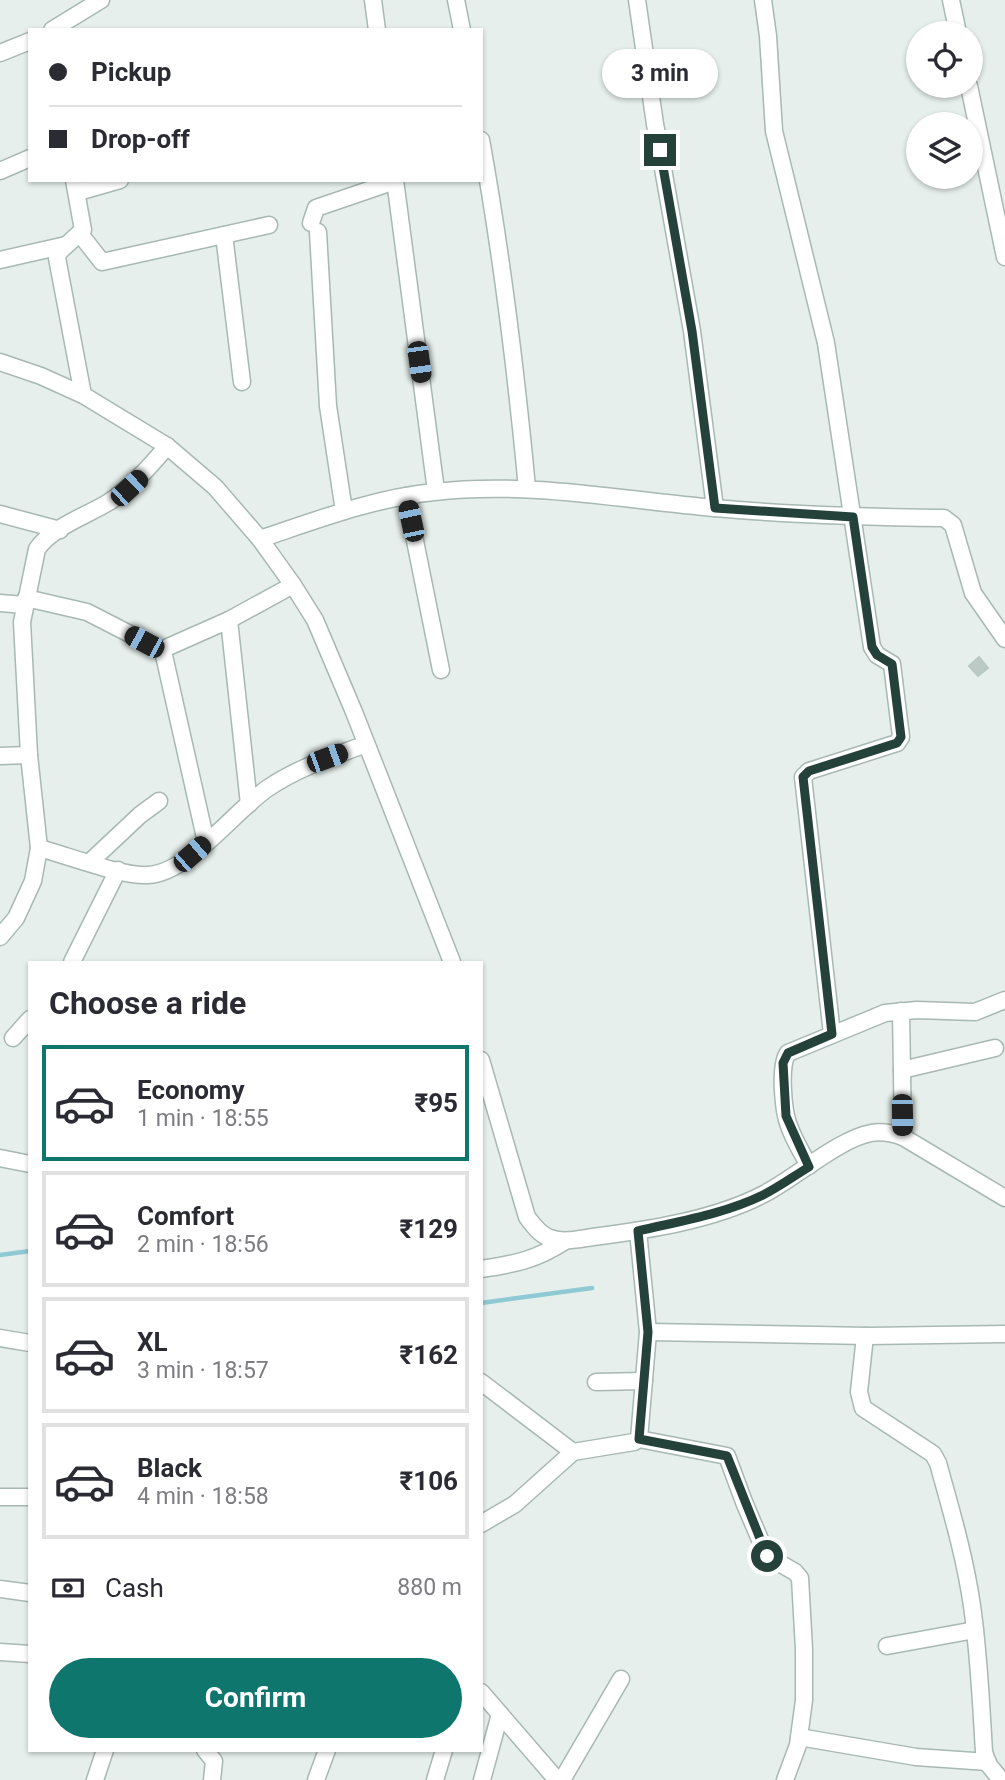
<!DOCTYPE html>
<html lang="en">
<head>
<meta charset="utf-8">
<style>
	:root { --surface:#fff; --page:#f2f2f3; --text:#2b2b33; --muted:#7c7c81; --line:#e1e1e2; --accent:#0f766e }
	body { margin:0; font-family:Roboto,sans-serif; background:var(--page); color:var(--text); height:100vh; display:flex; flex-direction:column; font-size:26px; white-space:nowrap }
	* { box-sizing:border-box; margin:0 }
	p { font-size:23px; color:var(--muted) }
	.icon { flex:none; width:38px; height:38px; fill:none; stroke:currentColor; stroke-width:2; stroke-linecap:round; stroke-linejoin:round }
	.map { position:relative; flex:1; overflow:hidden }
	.sheet { position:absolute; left:28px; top:961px; width:455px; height:791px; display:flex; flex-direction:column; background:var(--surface); border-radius:0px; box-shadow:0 2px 5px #0004 }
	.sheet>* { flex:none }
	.hud { position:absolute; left:28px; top:28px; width:455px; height:154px; border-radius:0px; box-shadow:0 2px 5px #0004; display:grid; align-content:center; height:154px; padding:0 21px; background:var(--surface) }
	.fabs { position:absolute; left:906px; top:21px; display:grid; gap:14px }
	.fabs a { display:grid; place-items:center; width:77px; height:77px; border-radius:50%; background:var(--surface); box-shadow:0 2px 5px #0004; font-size:35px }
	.end { position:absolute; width:32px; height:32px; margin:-16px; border:9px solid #24423a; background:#fff; box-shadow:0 0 0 4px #fff }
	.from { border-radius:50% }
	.bubble { position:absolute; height:49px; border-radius:24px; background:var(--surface); box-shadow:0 2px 5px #0004; font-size:23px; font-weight:700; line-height:49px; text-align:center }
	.car { position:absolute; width:21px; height:42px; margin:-21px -10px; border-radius:9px; box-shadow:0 0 5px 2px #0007; background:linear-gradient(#222 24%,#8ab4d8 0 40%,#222 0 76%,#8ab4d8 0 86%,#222 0) }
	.hud b { display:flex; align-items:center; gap:24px; height:66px; font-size:26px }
	.hud b+b { border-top:2px solid var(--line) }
	.hud i { width:18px; height:18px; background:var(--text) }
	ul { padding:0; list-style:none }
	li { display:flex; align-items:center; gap:21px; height:116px; margin:0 14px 10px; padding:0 7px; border:4px solid var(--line); border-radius:0px }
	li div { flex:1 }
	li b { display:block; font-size:26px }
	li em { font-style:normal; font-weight:700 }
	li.selected { border-color:var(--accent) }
	li>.icon { width:63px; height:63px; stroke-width:1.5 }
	h2 { padding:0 21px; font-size:32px; line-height:84px }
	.pay { display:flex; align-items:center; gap:18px; height:77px; padding:0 21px; font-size:26px }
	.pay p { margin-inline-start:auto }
	.primary-button { display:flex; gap:14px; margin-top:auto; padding:14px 21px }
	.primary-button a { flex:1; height:80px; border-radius:42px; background:var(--accent); color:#fff; font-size:28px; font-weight:700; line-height:80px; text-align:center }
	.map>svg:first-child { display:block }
</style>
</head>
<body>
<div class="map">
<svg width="1005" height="1780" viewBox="0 0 1005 1780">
	<rect width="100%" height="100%" fill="#e6efeb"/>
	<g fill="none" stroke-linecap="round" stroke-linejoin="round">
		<!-- stream -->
		<g stroke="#8ec9d4" stroke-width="4.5">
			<polyline points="0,1255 30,1251"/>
			<polyline points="481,1303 592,1288"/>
		</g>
	</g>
	<!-- building -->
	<polygon fill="#bbcac4" stroke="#b8c9c2" stroke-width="2" points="979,657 988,668 978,676 969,666"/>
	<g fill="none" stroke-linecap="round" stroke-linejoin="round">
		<!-- minor casing -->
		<g stroke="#a8b8b2" stroke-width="19">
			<g id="minor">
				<polyline points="373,0 377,30"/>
				<polyline points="456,0 462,30"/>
				<polyline points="637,0 655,124 692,331 715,508"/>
				<polyline points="763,0 768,36 774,131 826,343 872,647 877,655 892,664 901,737 897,743 809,771 803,777 832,1034"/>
				<polyline points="951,0 958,33"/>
				<polyline points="52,30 101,0"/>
				<polyline points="0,53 30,41"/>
				<polyline points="969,86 1005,257"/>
				<path d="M 481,140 C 502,256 516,371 527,488"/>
				<polyline points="0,171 30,158"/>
				<polyline points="74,180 83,230 59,252 57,258 83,395"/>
				<polyline points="395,180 436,491"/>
				<polyline points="78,192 120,180"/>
				<polyline points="311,223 316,208 395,181"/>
				<polyline points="318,232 328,406 344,511"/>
				<polyline points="80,234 102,262 269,225"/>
				<polyline points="224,235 242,382"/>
				<polyline points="0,260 66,245"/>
				<polyline points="0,362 41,376 83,395 167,446 215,487 260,539 293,585 315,620 354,712 452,962"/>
				<polyline points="406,496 441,670"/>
				<polyline points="0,514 60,530"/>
				<path d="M 260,539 C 317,520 374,498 434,492 C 529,481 622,500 715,508 C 791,515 868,517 944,518 L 953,525 L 973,593 L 1005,639"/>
				<polyline points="26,598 87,612 163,651"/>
				<polyline points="0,603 24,605"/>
				<polyline points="229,620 249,804"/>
				<polyline points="0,756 29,755"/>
				<polyline points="206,842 163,651 168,647 229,620 293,585"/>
				<path d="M 39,848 C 66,855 123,877 148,875 C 189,873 234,811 268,788 C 299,767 332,757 366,744"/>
				<polyline points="90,862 140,815 159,801"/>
				<path d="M 0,937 L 16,918 L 33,881 L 39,848 L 29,755 L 22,622 L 37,549 C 52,527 86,516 109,502 C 132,487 150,467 167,446"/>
				<polyline points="72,962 118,870"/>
				<polyline points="901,1011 903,1137"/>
				<polyline points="13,1038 30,1019"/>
				<path d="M 481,1060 L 527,1217 C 533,1225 540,1235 550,1238 C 564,1243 579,1239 593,1237 C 648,1230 714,1220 764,1194 C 795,1178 839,1139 871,1133 C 883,1131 892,1133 903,1137 L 1005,1198"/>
				<polyline points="902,1070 995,1048"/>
				<polyline points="0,1158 30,1164"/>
				<path d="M 809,1166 C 802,1153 794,1140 789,1126 C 783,1111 779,1065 788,1053 L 885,1013 L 917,1010 L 975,1012 L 1005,1000"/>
				<path d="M 481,1269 C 515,1264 536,1260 565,1241"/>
				<polyline points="648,1332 868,1336 1005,1334"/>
				<path d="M 865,1336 L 859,1392 L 863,1408 L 933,1454 L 938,1463 C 951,1510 965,1557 972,1606 C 979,1654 981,1703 984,1752 L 988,1764 L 1001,1780"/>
				<polyline points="0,1338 30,1343"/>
				<polyline points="481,1382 573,1452"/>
				<polyline points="596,1382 644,1381"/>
				<polyline points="639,1439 727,1456 744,1502 767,1556 795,1572 800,1578 804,1649 804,1700 798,1745 785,1780"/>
				<polyline points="0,1497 30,1497"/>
				<polyline points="481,1524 515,1504 573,1452 634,1442 639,1439 648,1332 638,1231"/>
				<polyline points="0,1589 30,1593"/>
				<polyline points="887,1646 975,1630"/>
				<polyline points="0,1652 30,1654"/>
				<polyline points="481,1692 557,1780"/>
				<polyline points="799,1737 916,1757 988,1762"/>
				<polyline points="205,1750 214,1761 212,1780"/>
				<polyline points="95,1780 105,1750"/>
				<polyline points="316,1780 327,1750"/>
				<polyline points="435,1780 444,1750"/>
				<polyline points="482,1780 500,1714"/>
				<polyline points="562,1780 621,1679"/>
			</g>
		</g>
		<!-- minor -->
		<use href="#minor" stroke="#fff" stroke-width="16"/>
	</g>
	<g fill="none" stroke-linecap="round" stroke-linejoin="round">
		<!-- route -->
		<path stroke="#24423a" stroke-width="9" d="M 660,150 L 692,331 L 715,508 L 853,517 L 872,647 L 877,655 L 892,664 L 901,737 L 897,743 L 809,771 L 803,777 L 832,1034 L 788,1053 L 783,1063 L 786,1116 L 809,1167 C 794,1176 779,1187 763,1195 C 724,1214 680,1221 638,1231 L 648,1332 L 639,1439 L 727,1456 L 767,1556"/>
	</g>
</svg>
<div class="fabs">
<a><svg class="icon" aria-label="locate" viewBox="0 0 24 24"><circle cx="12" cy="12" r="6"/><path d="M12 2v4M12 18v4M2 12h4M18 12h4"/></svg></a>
<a><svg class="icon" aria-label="layers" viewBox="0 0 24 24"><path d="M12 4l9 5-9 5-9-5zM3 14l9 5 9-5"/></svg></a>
</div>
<i class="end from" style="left:767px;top:1556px"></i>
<i class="end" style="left:660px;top:150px"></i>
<div class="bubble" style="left:602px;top:49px;width:116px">3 min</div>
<i class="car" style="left:419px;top:362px;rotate:172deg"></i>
<i class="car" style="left:129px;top:488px;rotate:47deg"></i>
<i class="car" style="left:411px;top:521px;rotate:348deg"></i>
<i class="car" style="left:144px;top:642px;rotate:298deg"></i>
<i class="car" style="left:327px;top:758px;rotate:70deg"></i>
<i class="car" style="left:192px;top:854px;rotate:49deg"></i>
<i class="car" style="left:902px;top:1115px;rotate:179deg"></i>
<div class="hud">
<b><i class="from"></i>Pickup</b>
<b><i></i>Drop-off</b>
</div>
<section class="sheet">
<h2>Choose a ride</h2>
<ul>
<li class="selected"><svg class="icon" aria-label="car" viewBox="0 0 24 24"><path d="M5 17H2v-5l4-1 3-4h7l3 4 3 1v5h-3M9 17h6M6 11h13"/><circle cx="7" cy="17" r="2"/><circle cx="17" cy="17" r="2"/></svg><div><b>Economy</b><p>1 min · 18:55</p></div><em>₹95</em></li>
<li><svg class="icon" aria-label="car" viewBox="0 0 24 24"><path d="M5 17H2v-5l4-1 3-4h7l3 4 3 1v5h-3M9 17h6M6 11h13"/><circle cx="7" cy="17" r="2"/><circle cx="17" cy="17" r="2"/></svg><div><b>Comfort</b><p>2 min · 18:56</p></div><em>₹129</em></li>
<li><svg class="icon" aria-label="car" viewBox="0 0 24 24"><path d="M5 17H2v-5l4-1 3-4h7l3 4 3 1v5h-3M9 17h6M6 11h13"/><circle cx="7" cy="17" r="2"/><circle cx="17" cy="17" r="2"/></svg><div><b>XL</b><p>3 min · 18:57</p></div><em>₹162</em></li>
<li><svg class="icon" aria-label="car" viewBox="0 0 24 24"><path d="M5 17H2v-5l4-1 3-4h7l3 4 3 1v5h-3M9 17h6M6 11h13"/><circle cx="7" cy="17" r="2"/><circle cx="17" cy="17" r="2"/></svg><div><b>Black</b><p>4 min · 18:58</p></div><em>₹106</em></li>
</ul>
<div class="pay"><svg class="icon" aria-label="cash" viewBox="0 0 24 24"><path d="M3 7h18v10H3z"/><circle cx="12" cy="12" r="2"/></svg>Cash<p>880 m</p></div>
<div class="primary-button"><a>Confirm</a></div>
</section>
</div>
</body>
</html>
